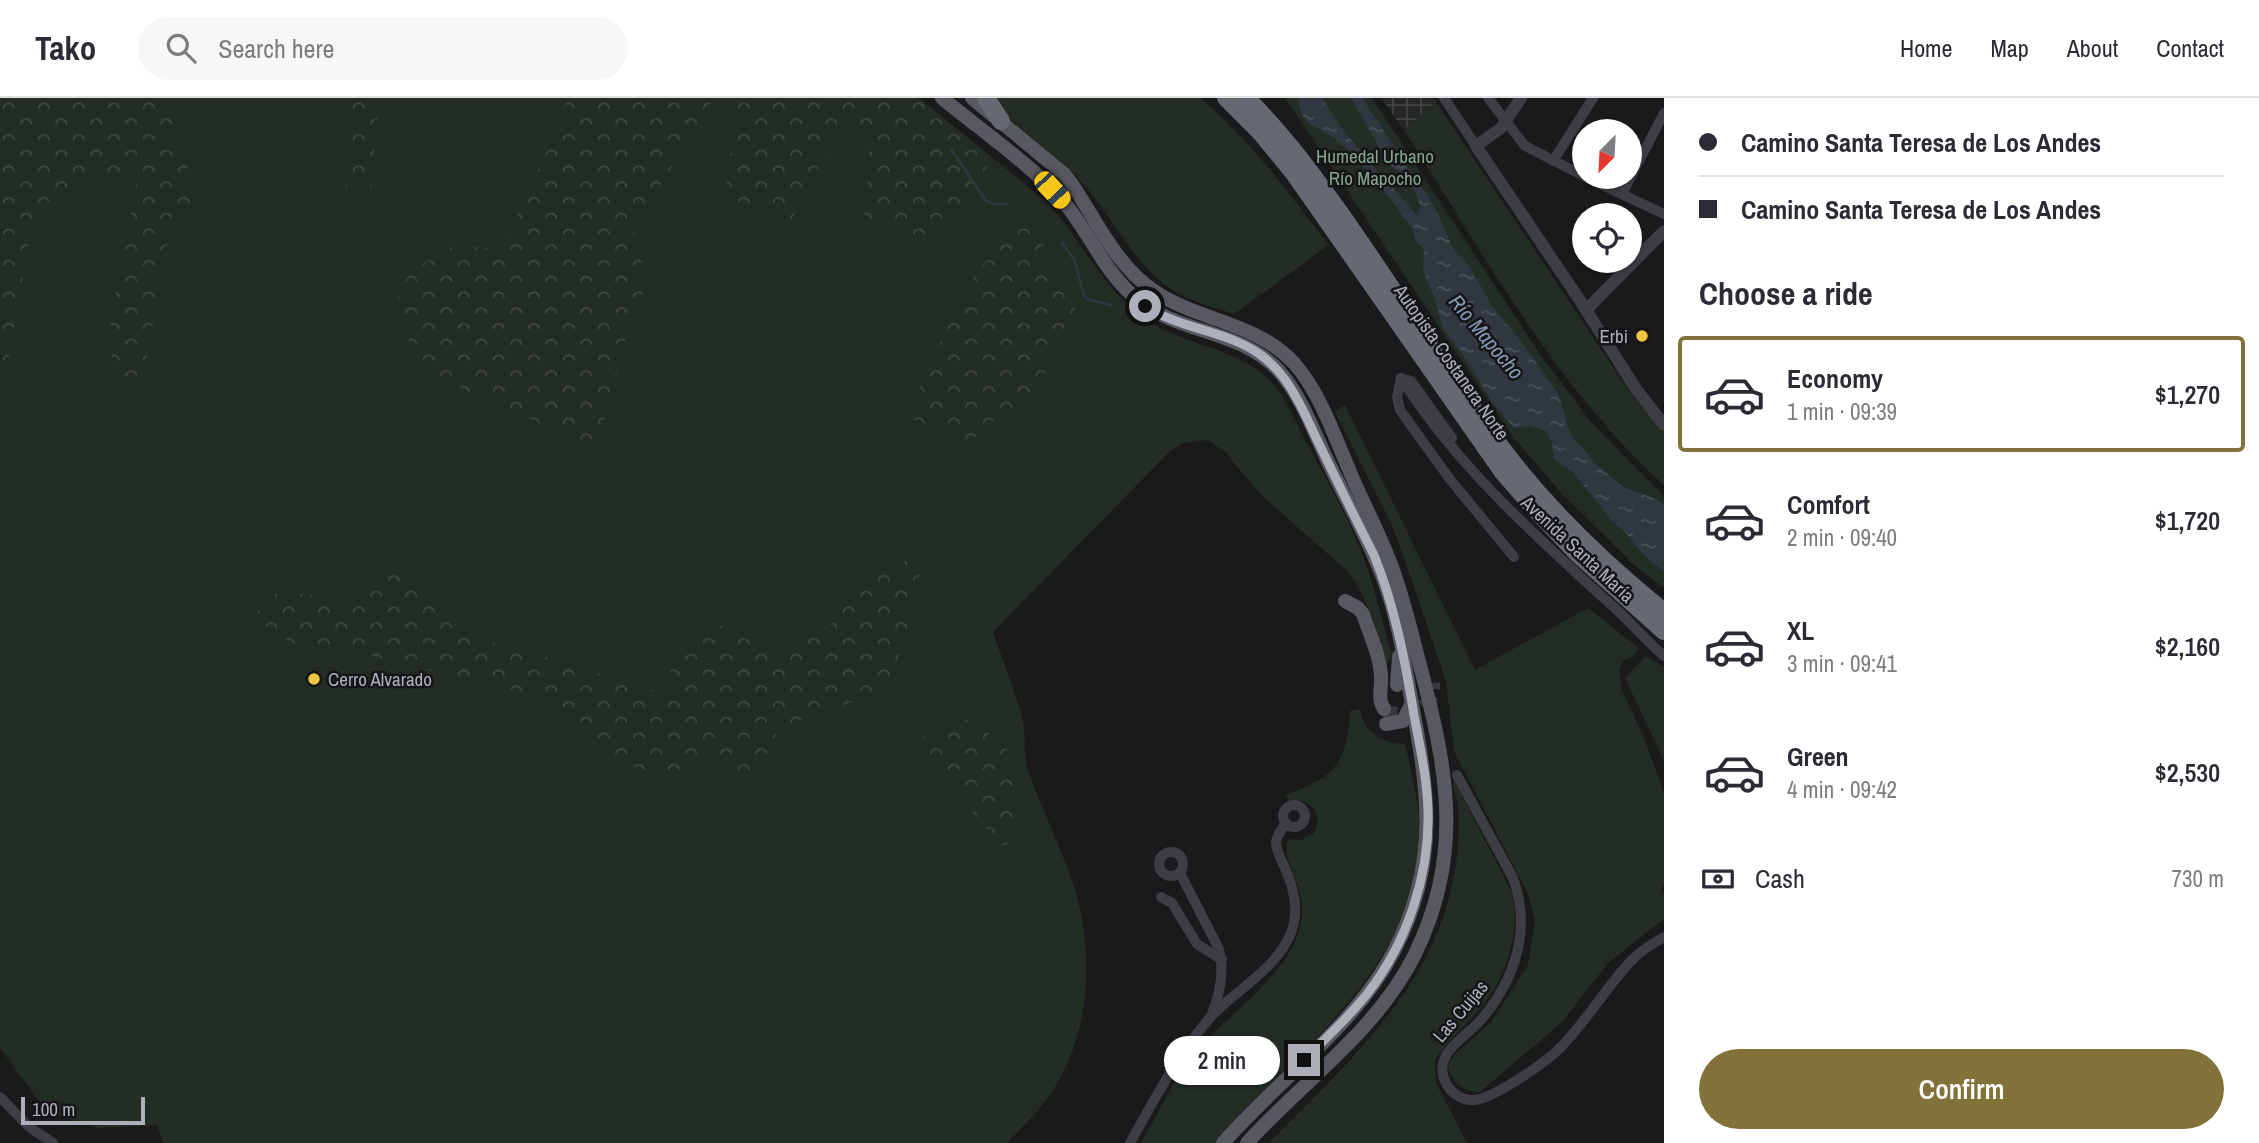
<!DOCTYPE html>
<html lang="en">
<head>
<meta charset="utf-8">
<style>
	:root { --surface:#fff; --page:#f7f7f7; --text:#2b2b33; --muted:#7c7c81; --line:#e1e1e2; --accent:#827139 }
	body { margin:0; font-family:"Archivo Narrow",sans-serif; background:var(--page); color:var(--text); height:100vh; display:flex; flex-direction:column; font-size:26px; white-space:nowrap }
	* { box-sizing:border-box; margin:0 }
	p { font-size:23px; color:var(--muted) }
	.icon { flex:none; width:38px; height:38px; fill:none; stroke:currentColor; stroke-width:2; stroke-linecap:round; stroke-linejoin:round }
	.map { position:relative; flex:1; overflow:hidden }
	.panel { display:flex; flex-direction:column; background:var(--surface); width:595px }
	.panel>* { flex:none }
	.banner { display:grid; align-content:center; height:154px; padding:0 35px; background:var(--surface) }
	.needle { width:46px; rotate:204deg }
	.buttons { position:absolute; left:1572px; top:21px; display:grid; gap:14px }
	.buttons a { display:grid; place-items:center; width:70px; height:70px; border-radius:50%; background:var(--surface); box-shadow:0 2px 5px #0004; font-size:35px }
	.scale { position:absolute; left:21px; bottom:18px; width:124px; box-sizing:border-box; padding-left:7px; border:4px solid #adb0bb; border-top:0; font-size:19px; line-height:24px; white-space:nowrap; color:#adb0bb; -webkit-text-stroke:5px #151517; paint-order:stroke }
	.end { position:absolute; width:32px; height:32px; margin:-16px; border:9px solid #adb0bb; background:#111; box-shadow:0 0 0 4px #111 }
	.from { border-radius:50% }
	.bubble { position:absolute; height:49px; border-radius:24px; background:var(--surface); box-shadow:0 2px 5px #0004; font-size:23px; font-weight:600; line-height:49px; text-align:center }
	.car { position:absolute; width:21px; height:42px; margin:-21px -10px; border-radius:9px; box-shadow:0 0 5px 2px #0007; background:linear-gradient(#f5c518 24%,#345 0 40%,#f5c518 0 76%,#345 0 86%,#f5c518 0) }
	.banner b { display:flex; align-items:center; gap:24px; height:66px; font-size:26px }
	.banner b+b { border-top:2px solid var(--line) }
	.banner i { width:18px; height:18px; background:var(--text) }
	ul { padding:0; list-style:none }
	li { display:flex; align-items:center; gap:21px; height:116px; margin:0 14px 10px; padding:0 21px; border:4px solid transparent; border-radius:7px }
	li div { flex:1 }
	li b { display:block; font-size:26px }
	li em { font-style:normal; font-weight:600 }
	li.active { border-color:var(--accent) }
	li>.icon { width:63px; height:63px; stroke-width:1.5 }
	h2 { padding:0 35px; font-size:32px; line-height:84px }
	.pay { display:flex; align-items:center; gap:18px; height:77px; padding:0 35px; font-size:26px }
	.pay p { margin-inline-start:auto }
	.action { display:flex; gap:14px; margin-top:auto; padding:14px 35px }
	.action a { flex:1; height:80px; border-radius:42px; background:var(--accent); color:#fff; font-size:28px; font-weight:600; line-height:80px; text-align:center }
	header { display:flex; align-items:center; gap:42px; box-sizing:border-box; height:98px; padding:0 35px; background:var(--surface); border-bottom:2px solid var(--line) }
	header strong { font-size:33px }
	nav { display:flex; gap:38px; margin-inline-start:auto; font-size:24px }
	.search { width:490px; height:63px; background:var(--page); display:flex; align-items:center; gap:18px; box-sizing:border-box; padding:0 24px; border-radius:38px; color:var(--muted); font-size:26px }
	main { display:flex; flex:1; min-height:0 }
	.map>svg:first-child { display:block }
</style>
</head>
<body>
<header>
<strong>Tako</strong>
<div class="search"><svg class="icon" aria-label="search" viewBox="0 0 24 24"><circle cx="10" cy="10" r="6"/><path d="M15 15l6 6"/></svg>Search here</div>
<nav><a>Home</a><a>Map</a><a>About</a><a>Contact</a></nav>
</header>
<main>
<div class="map">
<svg width="1664" height="1045" viewBox="0 0 1664 1045">
	<defs>
		<pattern id="industrial-grid" width="8" height="8" patternUnits="userSpaceOnUse" patternTransform="scale(1.75)"><rect width="8" height="8" fill="#262629"/><path d="M0 4h8M4 0v8" fill="none" stroke="#434346"/></pattern>
		<pattern id="forest-crowns" width="20" height="18" patternUnits="userSpaceOnUse" patternTransform="scale(1.75)"><rect width="20" height="18" fill="#242c26"/><path d="M2 6a3 3 0 1 1 6 0M12 15a3 3 0 1 1 6 0" fill="none" stroke="#414844"/></pattern>
		<pattern id="water-ripples" width="26" height="14" patternUnits="userSpaceOnUse" patternTransform="scale(1.75)"><rect width="26" height="14" fill="#303740"/><path d="M2 4q2-2 4 0t4 0M15 11q2-2 4 0t4 0" fill="none" stroke="#4b515a"/></pattern>
	</defs>
	<rect width="100%" height="100%" fill="#1a1a1c"/>
	<!-- industrial -->
	<polygon fill="url(#industrial-grid)" points="1381,0 1432,0 1436,4 1404,32"/>
	<!-- green -->
	<g fill="#242c26">
		<path d="M 0,0 L 919,0 L 1048,105 C 1082,143 1104,193 1147,222 C 1183,247 1233,249 1266,279 C 1284,294 1294,321 1305,342 C 1322,374 1342,407 1356,441 C 1372,478 1381,518 1392,557 L 1387,566 C 1376,533 1369,499 1346,472 L 1260,396 L 1225,354 L 1208,342 L 1183,345 L 1170,353 L 993,534 C 1002,562 1015,591 1022,620 C 1027,637 1022,656 1028,673 C 1041,708 1057,741 1070,777 C 1096,848 1093,938 1047,1001 C 1035,1017 1020,1031 1007,1045 L 163,1045 L 157,1027 L 99,1030 L 48,1015 L 0,950 Z"/>
		<path d="M 992,0 L 1200,0 C 1251,42 1289,96 1329,147 L 1234,216 C 1216,210 1196,205 1179,196 C 1131,169 1112,113 1074,76 C 1047,49 1014,31 992,0 Z"/>
		<polygon points="1285,0 1372,0 1541,258 1591,324 1664,398 1664,490 1634,467 1562,396 1513,339"/>
		<path d="M 1436,4 L 1631,296 L 1664,334 L 1664,387 C 1556,290 1482,153 1404,32 Z"/>
		<path d="M 1345,307 L 1475,572 L 1588,510 L 1639,550 L 1633,558 L 1622,563 L 1619,573 L 1622,592 L 1642,635 L 1664,694 L 1664,786 L 1661,790 L 1664,796 L 1664,821 L 1609,864 L 1561,925 L 1480,994 C 1461,993 1453,987 1448,968 L 1454,957 L 1491,924 L 1528,867 L 1535,823 L 1528,796 L 1454,653 L 1446,583 L 1401,451 L 1391,425 L 1335,314 Z"/>
		<polygon points="1645,558 1664,569 1664,663 1625,580"/>
		<path d="M 1360,611 C 1363,634 1383,646 1405,646 C 1412,677 1420,709 1420,741 C 1418,868 1291,958 1216,1045 L 1141,1045 C 1160,1013 1175,977 1200,949 C 1234,911 1307,864 1302,806 C 1300,788 1291,772 1286,755 L 1288,741 L 1301,742 L 1313,736 C 1325,717 1311,699 1289,703 L 1286,697 C 1337,678 1346,666 1350,613 Z"/>
		<path d="M 1454,682 L 1511,793 C 1522,832 1507,878 1482,909 C 1466,927 1448,942 1435,962 L 1436,985 L 1467,1045 L 1269,1045 C 1347,965 1437,888 1455,772 C 1458,751 1460,729 1458,708 C 1457,699 1452,691 1454,682 Z"/>
	</g>
	<!-- forest -->
	<g fill="url(#forest-crowns)">
		<polygon points="0,0 165,0 200,110 169,139 143,279 114,283 109,234 137,81 77,78 56,102 36,107 8,263 0,266"/>
		<polygon points="351,0 379,0 370,102 346,92"/>
		<polygon points="568,0 714,0 633,132 648,185 631,220 595,360 526,318 418,272 408,238 392,214 410,173 453,148 494,150 524,106"/>
		<polygon points="732,0 917,0 993,60 933,148 864,120 871,34 846,17 789,127 724,97 739,4"/>
		<polygon points="1029,118 1080,222 1041,252 1049,298 1005,313 968,345 908,319 932,260 978,172"/>
		<polygon points="925,454 902,550 883,593 779,630 760,668 733,679 712,649 675,689 592,648 559,604 354,554 310,557 252,519 281,491 356,507 388,468 431,501 457,535 528,553 664,596 677,552 707,520 780,559 836,523 853,486"/>
		<polygon points="971,621 1010,654 1019,722 1005,751 977,720 920,642 938,627"/>
	</g>
	<!-- water -->
	<polygon fill="url(#water-ripples)" points="1297,0 1322,0 1340,28 1365,59 1417,117 1420,109 1417,97 1402,75 1393,70 1385,59 1351,0 1362,0 1434,108 1453,150 1470,169 1492,208 1520,242 1559,297 1568,330 1573,339 1597,367 1623,389 1656,401 1664,407 1664,474 1641,454 1625,434 1612,423 1573,374 1554,361 1552,344 1546,333 1530,328 1514,330 1493,306 1461,254 1443,230 1433,196 1423,173 1424,153 1415,141 1412,129 1375,81 1351,55 1333,39 1307,24 1302,17"/>
	<g fill="none" stroke-linecap="round" stroke-linejoin="round">
		<!-- stream -->
		<g stroke="#303740" stroke-width="2.5">
			<polyline points="951,51 985,102 992,106 1006,106"/>
			<polyline points="1062,144 1075,163 1084,198 1089,202 1112,207"/>
		</g>
		<!-- primary-tunnel -->
		<path stroke="#37383c" stroke-width="14" stroke-dasharray="14 7" stroke-linecap="butt" d="M 1384,611 C 1404,625 1436,611 1433,585"/>
		<!-- minor -->
		<g stroke="#3d3d43" stroke-width="10">
			<polyline points="1444,0 1476,48"/>
			<polyline points="1488,0 1525,48 1584,78"/>
			<polyline points="1553,63 1593,0"/>
			<polyline points="1585,79 1664,116"/>
			<polyline points="1622,96 1664,15"/>
			<path d="M 1401,280 C 1458,370 1540,442 1618,513 C 1634,528 1648,544 1664,558"/>
			<polyline points="1401,280 1397,299 1400,312 1449,380 1514,459"/>
			<polyline points="1401,280 1411,283 1452,340"/>
			<path d="M 1457,677 L 1513,780 C 1532,832 1515,882 1480,923 C 1466,939 1438,952 1443,977 C 1446,991 1459,1003 1474,1002 C 1493,1001 1545,965 1560,950 C 1586,924 1605,891 1630,864 C 1640,853 1652,846 1664,839"/>
			<circle cx="1294" cy="718" r="11"/>
			<circle cx="1171" cy="766" r="12"/>
			<path d="M 1180,775 L 1219,851 C 1225,873 1220,895 1212,916"/>
			<polyline points="1161,799 1172,805 1197,846 1222,862"/>
			<polyline points="0,999 29,1029 53,1045"/>
			<path d="M 1130,1045 C 1154,1002 1176,960 1208,922 C 1233,893 1274,874 1290,837 C 1300,814 1294,791 1285,770 C 1281,762 1276,753 1276,744 C 1277,737 1282,731 1286,725"/>
		</g>
		<!-- tertiary -->
		<g stroke="#3d3d43" stroke-width="12">
			<polyline points="1521,0 1501,30 1476,48 1579,201 1636,291 1664,327"/>
			<polyline points="1586,212 1664,133"/>
		</g>
		<!-- primary -->
		<g stroke="#575860" stroke-width="14">
			<path d="M 942,0 C 982,33 1028,64 1063,103 C 1090,135 1105,176 1138,202 C 1180,236 1242,232 1279,273 C 1303,300 1316,340 1332,372 C 1349,407 1369,443 1383,480 C 1397,517 1403,556 1410,595 C 1428,691 1441,763 1394,853 C 1356,927 1277,983 1223,1045"/>
			<path d="M 972,0 L 1064,76 L 1072,86 C 1097,124 1116,167 1154,193 C 1198,223 1256,224 1294,265 C 1322,297 1336,343 1353,381 C 1366,411 1382,441 1393,472 C 1405,505 1413,541 1422,575 C 1448,675 1463,758 1415,856 C 1378,932 1303,983 1247,1045"/>
			<path d="M 1345,503 L 1358,510 L 1363,516 C 1369,535 1380,557 1381,578 C 1382,590 1377,600 1384,611"/>
			<polyline points="1397,587 1399,558"/>
			<polyline points="1386,626 1403,623 1412,605"/>
		</g>
		<!-- motorway -->
		<g stroke="#676972" stroke-width="18">
			<polyline points="986,0 1001,23"/>
			<polyline points="1226,0 1262,36 1294,75 1503,374 1537,413 1578,456 1664,533"/>
			<path d="M 1246,0 C 1281,34 1309,72 1337,111 C 1395,192 1446,278 1506,356 C 1551,415 1607,468 1664,514"/>
		</g>
	</g>
	<g fill="none" stroke-linecap="round" stroke-linejoin="round">
		<!-- route -->
		<path stroke="#adb0bb" stroke-width="9" d="M 1145,208 C 1180,231 1224,232 1258,255 C 1291,277 1305,318 1322,352 C 1339,387 1356,422 1374,457 C 1395,509 1405,562 1414,617 C 1420,649 1427,680 1428,712 C 1430,777 1407,845 1367,896 C 1348,920 1326,940 1304,962"/>
	</g>
	<!-- markers -->
	<g fill="#edc741" stroke="#151517" stroke-width="2.5">
		<circle cx="1642" cy="238" r="7"/>
		<circle cx="314" cy="581" r="7"/>
	</g>
	<g text-anchor="middle" stroke-width="5" stroke-linejoin="round" paint-order="stroke">
		<!-- park labels -->
		<g font-size="19" fill="#85a58b" stroke="#151517">
			<text x="1375" y="65">Humedal Urbano<tspan x="1375" dy="22">Río Mapocho</tspan></text>
		</g>
		<!-- poi labels -->
		<g font-size="19" fill="#adb0bb" stroke="#151517" text-anchor="end">
			<text x="1628" y="245">Erbi</text>
			<text x="328" y="588" text-anchor="start">Cerro Alvarado</text>
		</g>
		<!-- street labels -->
		<g font-size="19" fill="#adb0bb" stroke="#151517">
			<text transform="translate(1452 264) rotate(55)" y="7">Autopista Costanera Norte</text>
			<text transform="translate(1578 451) rotate(43)" y="7">Avenida Santa María</text>
			<text transform="translate(1460 913) rotate(-50)" y="7">Las Cuijas</text>
		</g>
		<!-- water labels -->
		<g font-size="21" font-style="italic" fill="#8699b4" stroke="#151517">
			<text transform="translate(1486 239) rotate(50)" y="7">Río Mapocho</text>
		</g>
	</g>
</svg>
<div class="buttons">
<a><svg class="needle" viewBox="-14 -14 28 28"><path d="M0-13l5 13h-10z" fill="#e53935"/><path d="M0 13l5-13h-10z" fill="#7c7c81"/></svg></a>
<a><svg class="icon" aria-label="locate" viewBox="0 0 24 24"><circle cx="12" cy="12" r="6"/><path d="M12 2v4M12 18v4M2 12h4M18 12h4"/></svg></a>
</div>
<div class="scale">100 m</div>
<i class="end from" style="left:1145px;top:208px"></i>
<i class="end" style="left:1304px;top:962px"></i>
<div class="bubble" style="left:1164px;top:938px;width:116px">2 min</div>
<i class="car" style="left:1052px;top:92px;rotate:137deg"></i>
</div>
<section class="panel">
<div class="banner">
<b><i class="from"></i>Camino Santa Teresa de Los Andes</b>
<b><i></i>Camino Santa Teresa de Los Andes</b>
</div>
<h2>Choose a ride</h2>
<ul>
<li class="active"><svg class="icon" aria-label="car" viewBox="0 0 24 24"><path d="M5 17H2v-5l4-1 3-4h7l3 4 3 1v5h-3M9 17h6M6 11h13"/><circle cx="7" cy="17" r="2"/><circle cx="17" cy="17" r="2"/></svg><div><b>Economy</b><p>1 min · 09:39</p></div><em>$1,270</em></li>
<li><svg class="icon" aria-label="car" viewBox="0 0 24 24"><path d="M5 17H2v-5l4-1 3-4h7l3 4 3 1v5h-3M9 17h6M6 11h13"/><circle cx="7" cy="17" r="2"/><circle cx="17" cy="17" r="2"/></svg><div><b>Comfort</b><p>2 min · 09:40</p></div><em>$1,720</em></li>
<li><svg class="icon" aria-label="car" viewBox="0 0 24 24"><path d="M5 17H2v-5l4-1 3-4h7l3 4 3 1v5h-3M9 17h6M6 11h13"/><circle cx="7" cy="17" r="2"/><circle cx="17" cy="17" r="2"/></svg><div><b>XL</b><p>3 min · 09:41</p></div><em>$2,160</em></li>
<li><svg class="icon" aria-label="car" viewBox="0 0 24 24"><path d="M5 17H2v-5l4-1 3-4h7l3 4 3 1v5h-3M9 17h6M6 11h13"/><circle cx="7" cy="17" r="2"/><circle cx="17" cy="17" r="2"/></svg><div><b>Green</b><p>4 min · 09:42</p></div><em>$2,530</em></li>
</ul>
<div class="pay"><svg class="icon" aria-label="cash" viewBox="0 0 24 24"><path d="M3 7h18v10H3z"/><circle cx="12" cy="12" r="2"/></svg>Cash<p>730 m</p></div>
<div class="action"><a>Confirm</a></div>
</section>
</main>
</body>
</html>
